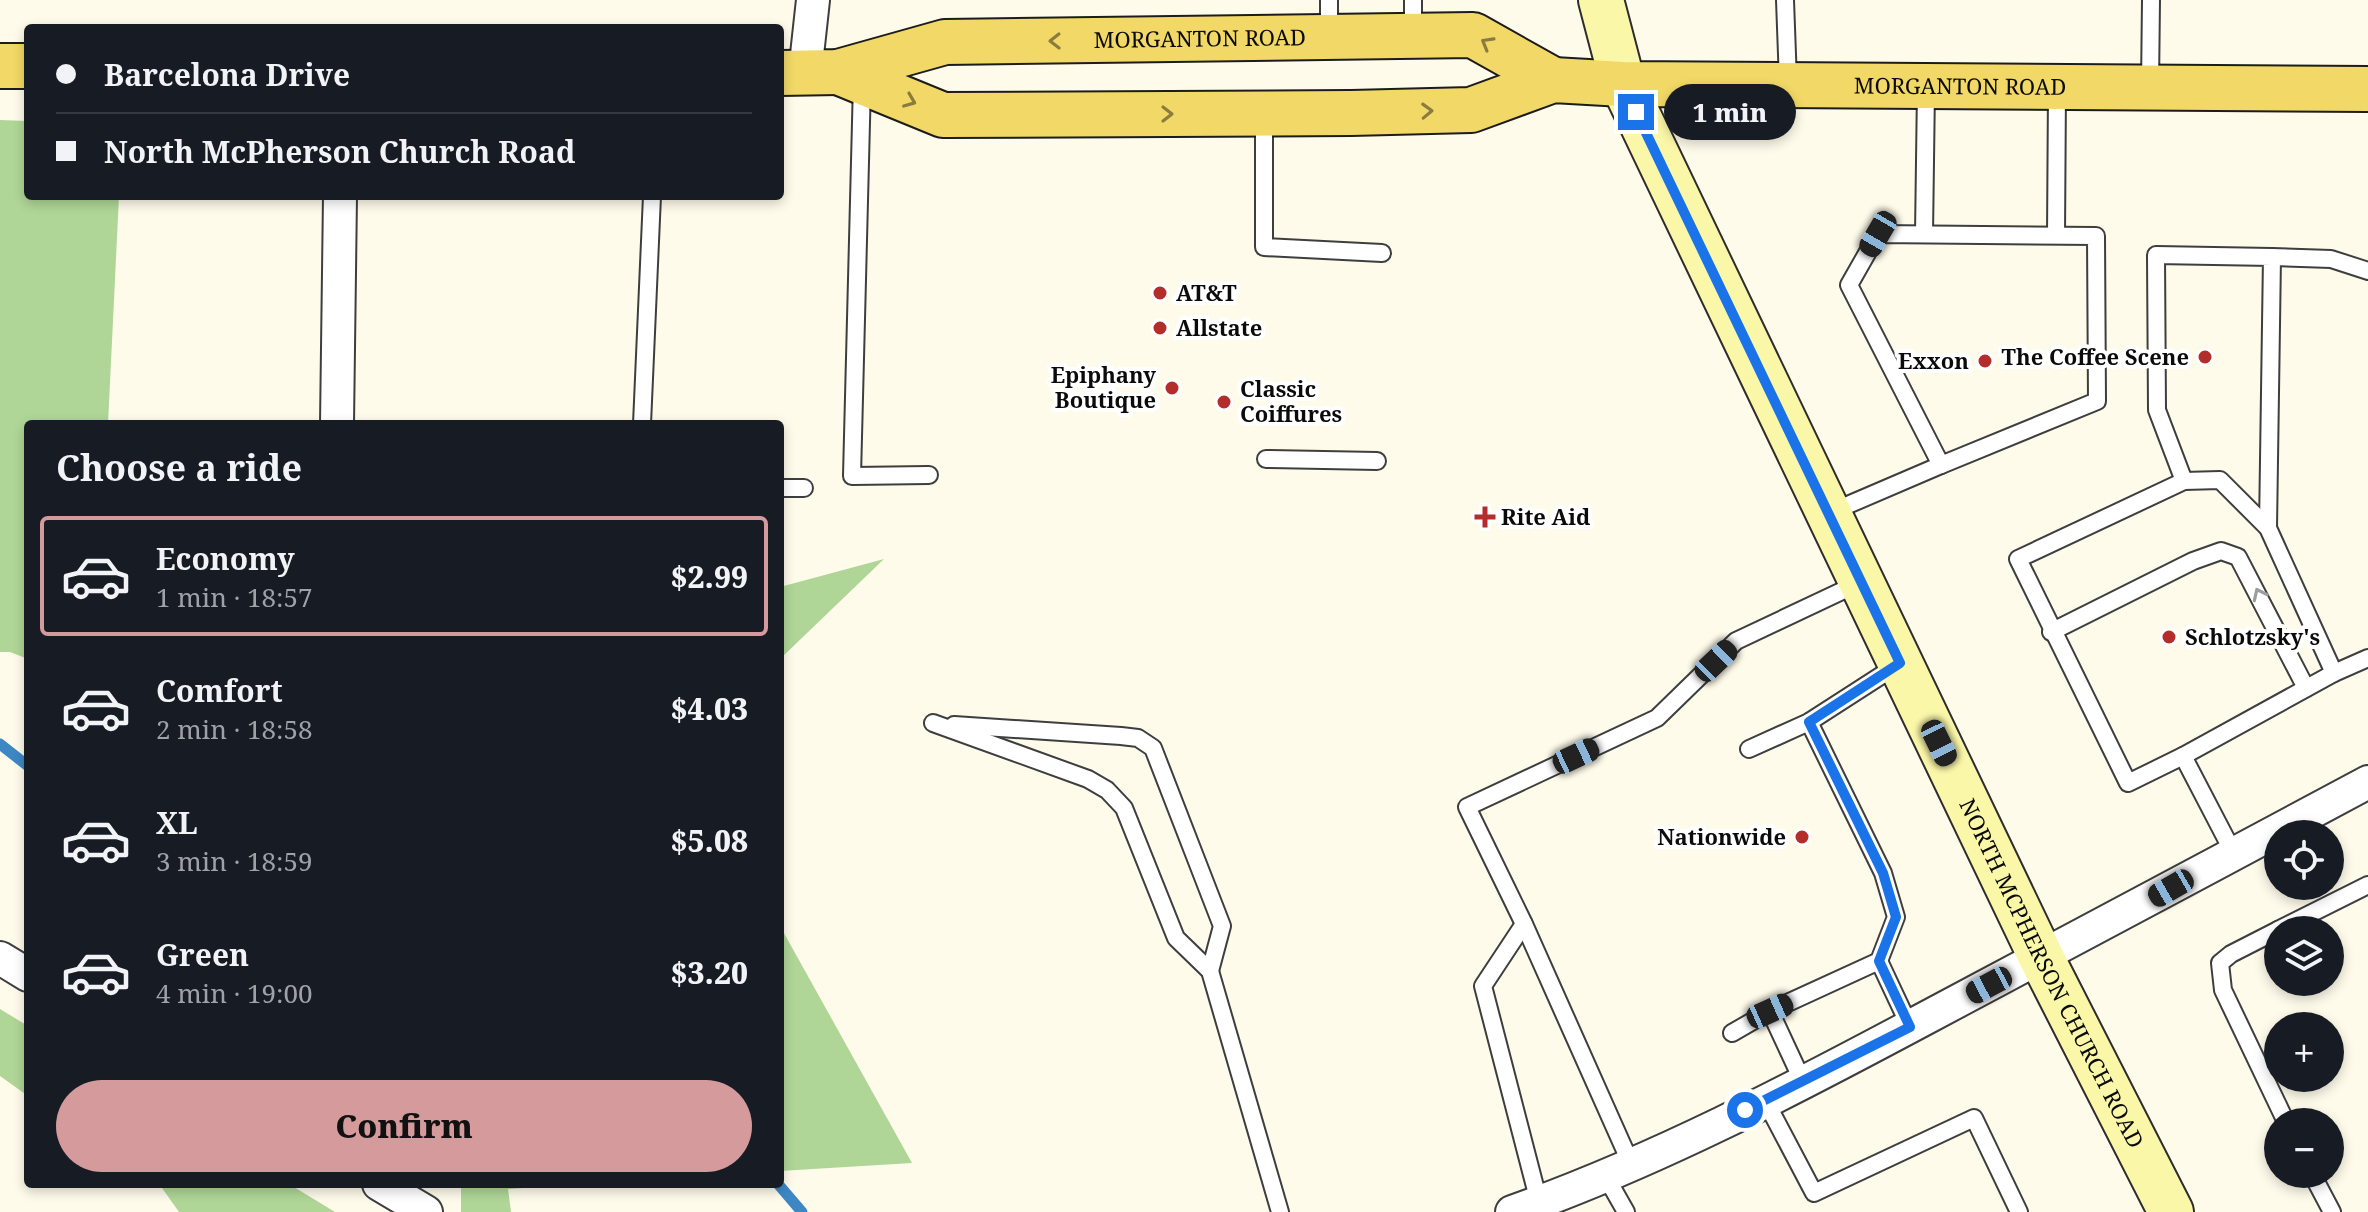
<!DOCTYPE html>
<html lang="en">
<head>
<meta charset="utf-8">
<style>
	:root { --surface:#171b24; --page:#20242c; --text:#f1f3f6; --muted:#9ea1a6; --line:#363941; --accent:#d59a9b }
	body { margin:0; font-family:"Noto Serif",serif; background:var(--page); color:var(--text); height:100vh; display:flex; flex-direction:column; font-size:30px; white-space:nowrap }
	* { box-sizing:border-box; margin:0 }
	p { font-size:26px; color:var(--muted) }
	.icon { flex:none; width:44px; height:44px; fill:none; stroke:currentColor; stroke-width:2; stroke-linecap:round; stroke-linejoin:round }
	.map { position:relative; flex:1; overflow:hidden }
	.drawer { position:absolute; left:24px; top:420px; width:760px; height:768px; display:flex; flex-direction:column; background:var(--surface); border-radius:8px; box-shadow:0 4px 12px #0003 }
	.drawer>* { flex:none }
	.banner { position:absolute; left:24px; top:24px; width:760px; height:176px; border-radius:8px; box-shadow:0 4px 12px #0003; display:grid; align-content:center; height:176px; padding:0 32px; background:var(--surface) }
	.tools { position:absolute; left:2264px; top:820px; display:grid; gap:16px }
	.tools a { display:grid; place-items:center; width:80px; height:80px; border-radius:50%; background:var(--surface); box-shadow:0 4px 12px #0003; font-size:40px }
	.end { position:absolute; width:36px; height:36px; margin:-18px; border:10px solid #1a73e8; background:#fff; box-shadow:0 0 0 4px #fff }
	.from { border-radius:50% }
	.bubble { position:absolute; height:56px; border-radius:28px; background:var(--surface); box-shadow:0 4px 12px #0003; font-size:26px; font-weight:800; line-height:56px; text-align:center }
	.car { position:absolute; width:24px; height:48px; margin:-24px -12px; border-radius:10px; box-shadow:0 0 6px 2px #0007; background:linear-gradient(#222 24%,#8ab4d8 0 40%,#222 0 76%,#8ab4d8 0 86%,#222 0) }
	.banner b { display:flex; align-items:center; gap:28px; height:76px; font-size:30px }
	.banner b+b { border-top:2px solid var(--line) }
	.banner i { width:20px; height:20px; background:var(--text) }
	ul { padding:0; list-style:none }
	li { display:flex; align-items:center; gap:24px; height:120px; margin:0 16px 12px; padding:0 16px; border:4px solid transparent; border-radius:8px }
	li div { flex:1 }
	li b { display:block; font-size:30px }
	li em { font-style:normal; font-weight:800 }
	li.on { border-color:var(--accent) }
	li>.icon { width:72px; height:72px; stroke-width:1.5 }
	h2 { padding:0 32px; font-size:36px; line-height:96px }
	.primary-button { display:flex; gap:16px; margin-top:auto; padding:16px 32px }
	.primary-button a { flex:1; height:92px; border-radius:48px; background:var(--accent); color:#111; font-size:32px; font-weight:800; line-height:92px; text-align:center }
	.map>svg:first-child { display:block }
</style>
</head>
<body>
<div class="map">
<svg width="2368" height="1212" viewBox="0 0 2368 1212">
	<rect width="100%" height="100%" fill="#fefbeb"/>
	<!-- forest -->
	<g fill="#afd697">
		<polygon points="0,120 28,121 28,196 119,196 108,424 28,424 28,659 10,652 0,652"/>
		<polygon points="884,559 780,659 780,587"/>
		<polygon points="780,926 912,1163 780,1171"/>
		<polygon points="0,1009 28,1026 28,1096 0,1076"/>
		<polygon points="155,1184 289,1184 335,1212 179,1212 162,1188"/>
		<polygon points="461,1184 586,1184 508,1189 511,1212 461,1212"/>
	</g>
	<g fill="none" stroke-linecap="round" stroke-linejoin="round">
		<!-- stream -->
		<g stroke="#3d87c5" stroke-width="11">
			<polyline points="0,744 28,766"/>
			<polyline points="778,1184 802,1212"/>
		</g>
		<!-- lane casing -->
		<g stroke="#3e3e3e" stroke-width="20">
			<g id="lane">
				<polyline points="1413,0 1413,34"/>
				<polyline points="1785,0 1788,82"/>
				<polyline points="1329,34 1329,0"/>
				<polyline points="862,83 852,476 929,475"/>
				<polyline points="2150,86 2151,0"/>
				<polyline points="1264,115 1264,247 1382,253"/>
				<polygon points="1878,234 2096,236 2097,401 1941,465 1849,285"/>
				<polyline points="1924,234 1926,88"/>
				<polyline points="2056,235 2057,89"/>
				<polyline points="2272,257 2331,259 2368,271"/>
				<polyline points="642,424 652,196"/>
				<polyline points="1266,459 1377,461"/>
				<polyline points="2184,481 2157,410 2156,255 2272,257 2268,528"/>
				<polyline points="780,488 804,488"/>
				<polyline points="1829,513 1941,465"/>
				<polyline points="2051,632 2193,561 2221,551 2238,557 2306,688"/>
				<polyline points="933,723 1088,779 1107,790 1124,808 1176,938 1210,971 1280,1212"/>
				<polyline points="954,725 1121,736 1138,738 1153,748 1222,926 1210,971"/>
				<polyline points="1749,749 1809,722 1899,664"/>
				<polyline points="2183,756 2334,673"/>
				<polyline points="2234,854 2183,756 2128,783 2018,559 2184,481 2220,480 2268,528 2334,673 2368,658"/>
				<polyline points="1524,924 1483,986 1539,1202"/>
				<polyline points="2278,930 2231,954 2220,963 2223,990 2286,1122"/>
				<polyline points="2278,930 2368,885"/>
				<polyline points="1879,961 1910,1027"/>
				<polyline points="1770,1011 1803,1082"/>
				<polyline points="1732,1033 1770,1011 1879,961 1896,917 1883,873 1809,722"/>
				<polyline points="1765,1100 1814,1193 1974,1118 2019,1212"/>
				<polyline points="1631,1164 1524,924 1467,807 1657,718 1736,641 1861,582"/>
				<polyline points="2312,1174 2332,1212"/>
				<polyline points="1605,1175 1626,1212"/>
			</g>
		</g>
		<!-- street casing -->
		<g stroke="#3e3e3e" stroke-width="36">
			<g id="street">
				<polyline points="805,73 813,0"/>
				<polyline points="337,424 340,196"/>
				<polyline points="0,958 28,975"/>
				<polyline points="379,1184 426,1212"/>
				<path d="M 1512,1212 C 1654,1162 1791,1090 1924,1019 C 2073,941 2220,861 2368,782"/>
			</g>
		</g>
		<!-- secondary casing -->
		<g stroke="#2d2d2d" stroke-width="48">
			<g id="secondary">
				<path id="s1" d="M 1601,0 L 1623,84 L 2041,957 L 2171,1212"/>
			</g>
		</g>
		<!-- primary casing -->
		<g stroke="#1c1c1c" stroke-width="48">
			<g id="primary">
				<polyline points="0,66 28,66"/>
				<path id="s2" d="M 838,72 L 943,115 L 1351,113 L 1471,110 L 1553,80 L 1623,84 L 2368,89"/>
				<path id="s3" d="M 780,73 L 838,72 L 945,42 L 1473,35 L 1553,80"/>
			</g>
		</g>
		<!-- lane -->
		<use href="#lane" stroke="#fff" stroke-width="16"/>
		<!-- street -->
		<use href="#street" stroke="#fff" stroke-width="32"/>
		<!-- secondary -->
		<use href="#secondary" stroke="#fbf7a9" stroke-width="44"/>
		<!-- primary -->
		<use href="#primary" stroke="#f1d867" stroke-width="44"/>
	</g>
	<!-- one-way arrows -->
	<defs><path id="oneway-chevron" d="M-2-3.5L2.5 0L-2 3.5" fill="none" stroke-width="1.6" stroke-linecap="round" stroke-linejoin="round" transform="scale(2)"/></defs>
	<g stroke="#8a7c3e">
		<use href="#oneway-chevron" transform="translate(1055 41) rotate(179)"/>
		<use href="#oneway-chevron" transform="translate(1487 43) rotate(-150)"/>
		<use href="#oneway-chevron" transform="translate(910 101) rotate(22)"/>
		<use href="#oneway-chevron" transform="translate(1427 111) rotate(-2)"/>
		<use href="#oneway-chevron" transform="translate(1167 114)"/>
	</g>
	<use stroke="#9d9d9d" href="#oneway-chevron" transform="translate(2259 594) rotate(-115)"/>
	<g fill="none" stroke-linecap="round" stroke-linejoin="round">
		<!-- route -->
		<polyline stroke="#1a73e8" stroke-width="10" points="1636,112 1900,663 1809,722 1883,873 1896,917 1879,961 1910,1027 1745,1110"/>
	</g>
	<!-- markers -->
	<g fill="#b32d2b" stroke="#fff" stroke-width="3">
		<circle cx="1160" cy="293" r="8"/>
		<circle cx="1160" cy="328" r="8"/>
		<circle cx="2205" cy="357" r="8"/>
		<circle cx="1985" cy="361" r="8"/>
		<circle cx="1172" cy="388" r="8"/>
		<circle cx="1224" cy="402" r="8"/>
		<path d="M1481 505h8v8h8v8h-8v8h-8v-8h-8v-8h8z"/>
		<circle cx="2169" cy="637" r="8"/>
		<circle cx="1802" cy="837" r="8"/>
	</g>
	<g text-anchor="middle" stroke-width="8" stroke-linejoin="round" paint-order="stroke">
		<!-- street labels -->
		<g font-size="22" fill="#0b0b0b" stroke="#fff">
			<text dy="8" stroke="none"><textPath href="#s3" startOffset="424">MORGANTON ROAD</textPath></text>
			<text dy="8" stroke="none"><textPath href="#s2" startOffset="1136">MORGANTON ROAD</textPath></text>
			<text dy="8" stroke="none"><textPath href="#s1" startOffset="1074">NORTH MCPHERSON CHURCH ROAD</textPath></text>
		</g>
		<!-- poi labels -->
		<g font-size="22" font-weight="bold" fill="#0b0b0b" stroke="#fff" text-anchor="start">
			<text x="1176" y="301">AT&amp;T</text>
			<text x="1176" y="336">Allstate</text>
			<text x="2189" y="365" text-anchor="end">The Coffee Scene</text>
			<text x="1969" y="369" text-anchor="end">Exxon</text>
			<text x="1156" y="383" text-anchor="end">Epiphany<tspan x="1156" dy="25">Boutique</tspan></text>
			<text x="1240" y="397">Classic<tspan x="1240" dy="25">Coiffures</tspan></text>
			<text x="1501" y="525">Rite Aid</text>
			<text x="2185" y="645">Schlotzsky's</text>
			<text x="1786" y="845" text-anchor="end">Nationwide</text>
		</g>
	</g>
</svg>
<div class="tools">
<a><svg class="icon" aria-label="locate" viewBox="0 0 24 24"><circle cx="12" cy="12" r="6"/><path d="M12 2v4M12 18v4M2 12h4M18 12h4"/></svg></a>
<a><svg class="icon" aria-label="layers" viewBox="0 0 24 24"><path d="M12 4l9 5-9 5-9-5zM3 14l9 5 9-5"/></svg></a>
<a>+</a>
<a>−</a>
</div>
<i class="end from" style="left:1745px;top:1110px"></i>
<i class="end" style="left:1636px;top:112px"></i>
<div class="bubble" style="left:1664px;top:84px;width:132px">1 min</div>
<i class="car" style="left:1878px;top:234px;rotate:210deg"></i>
<i class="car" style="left:1716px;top:661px;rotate:46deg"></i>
<i class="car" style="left:1939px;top:743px;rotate:154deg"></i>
<i class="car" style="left:1576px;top:756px;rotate:65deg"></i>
<i class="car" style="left:2171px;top:888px;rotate:240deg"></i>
<i class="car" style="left:1989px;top:985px;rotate:242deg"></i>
<i class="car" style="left:1770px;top:1011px;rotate:66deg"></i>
<div class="banner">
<b><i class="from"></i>Barcelona Drive</b>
<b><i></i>North McPherson Church Road</b>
</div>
<section class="drawer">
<h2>Choose a ride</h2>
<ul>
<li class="on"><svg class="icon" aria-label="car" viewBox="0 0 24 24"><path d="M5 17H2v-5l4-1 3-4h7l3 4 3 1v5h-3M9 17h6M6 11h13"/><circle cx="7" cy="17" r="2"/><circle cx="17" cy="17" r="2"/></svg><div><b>Economy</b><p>1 min · 18:57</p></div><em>$2.99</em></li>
<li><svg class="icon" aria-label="car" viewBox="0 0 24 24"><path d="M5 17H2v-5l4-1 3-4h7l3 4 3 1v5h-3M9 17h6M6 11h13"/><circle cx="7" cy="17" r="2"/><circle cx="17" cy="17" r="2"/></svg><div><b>Comfort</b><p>2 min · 18:58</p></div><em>$4.03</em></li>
<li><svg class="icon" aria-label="car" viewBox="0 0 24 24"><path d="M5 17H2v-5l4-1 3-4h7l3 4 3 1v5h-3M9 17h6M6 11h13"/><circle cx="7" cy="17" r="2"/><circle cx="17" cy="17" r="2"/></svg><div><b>XL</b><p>3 min · 18:59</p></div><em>$5.08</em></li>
<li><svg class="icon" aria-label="car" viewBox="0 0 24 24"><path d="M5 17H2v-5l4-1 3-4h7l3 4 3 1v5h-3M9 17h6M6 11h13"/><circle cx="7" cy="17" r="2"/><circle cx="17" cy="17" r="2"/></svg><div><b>Green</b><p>4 min · 19:00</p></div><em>$3.20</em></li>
</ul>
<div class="primary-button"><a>Confirm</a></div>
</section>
</div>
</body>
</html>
